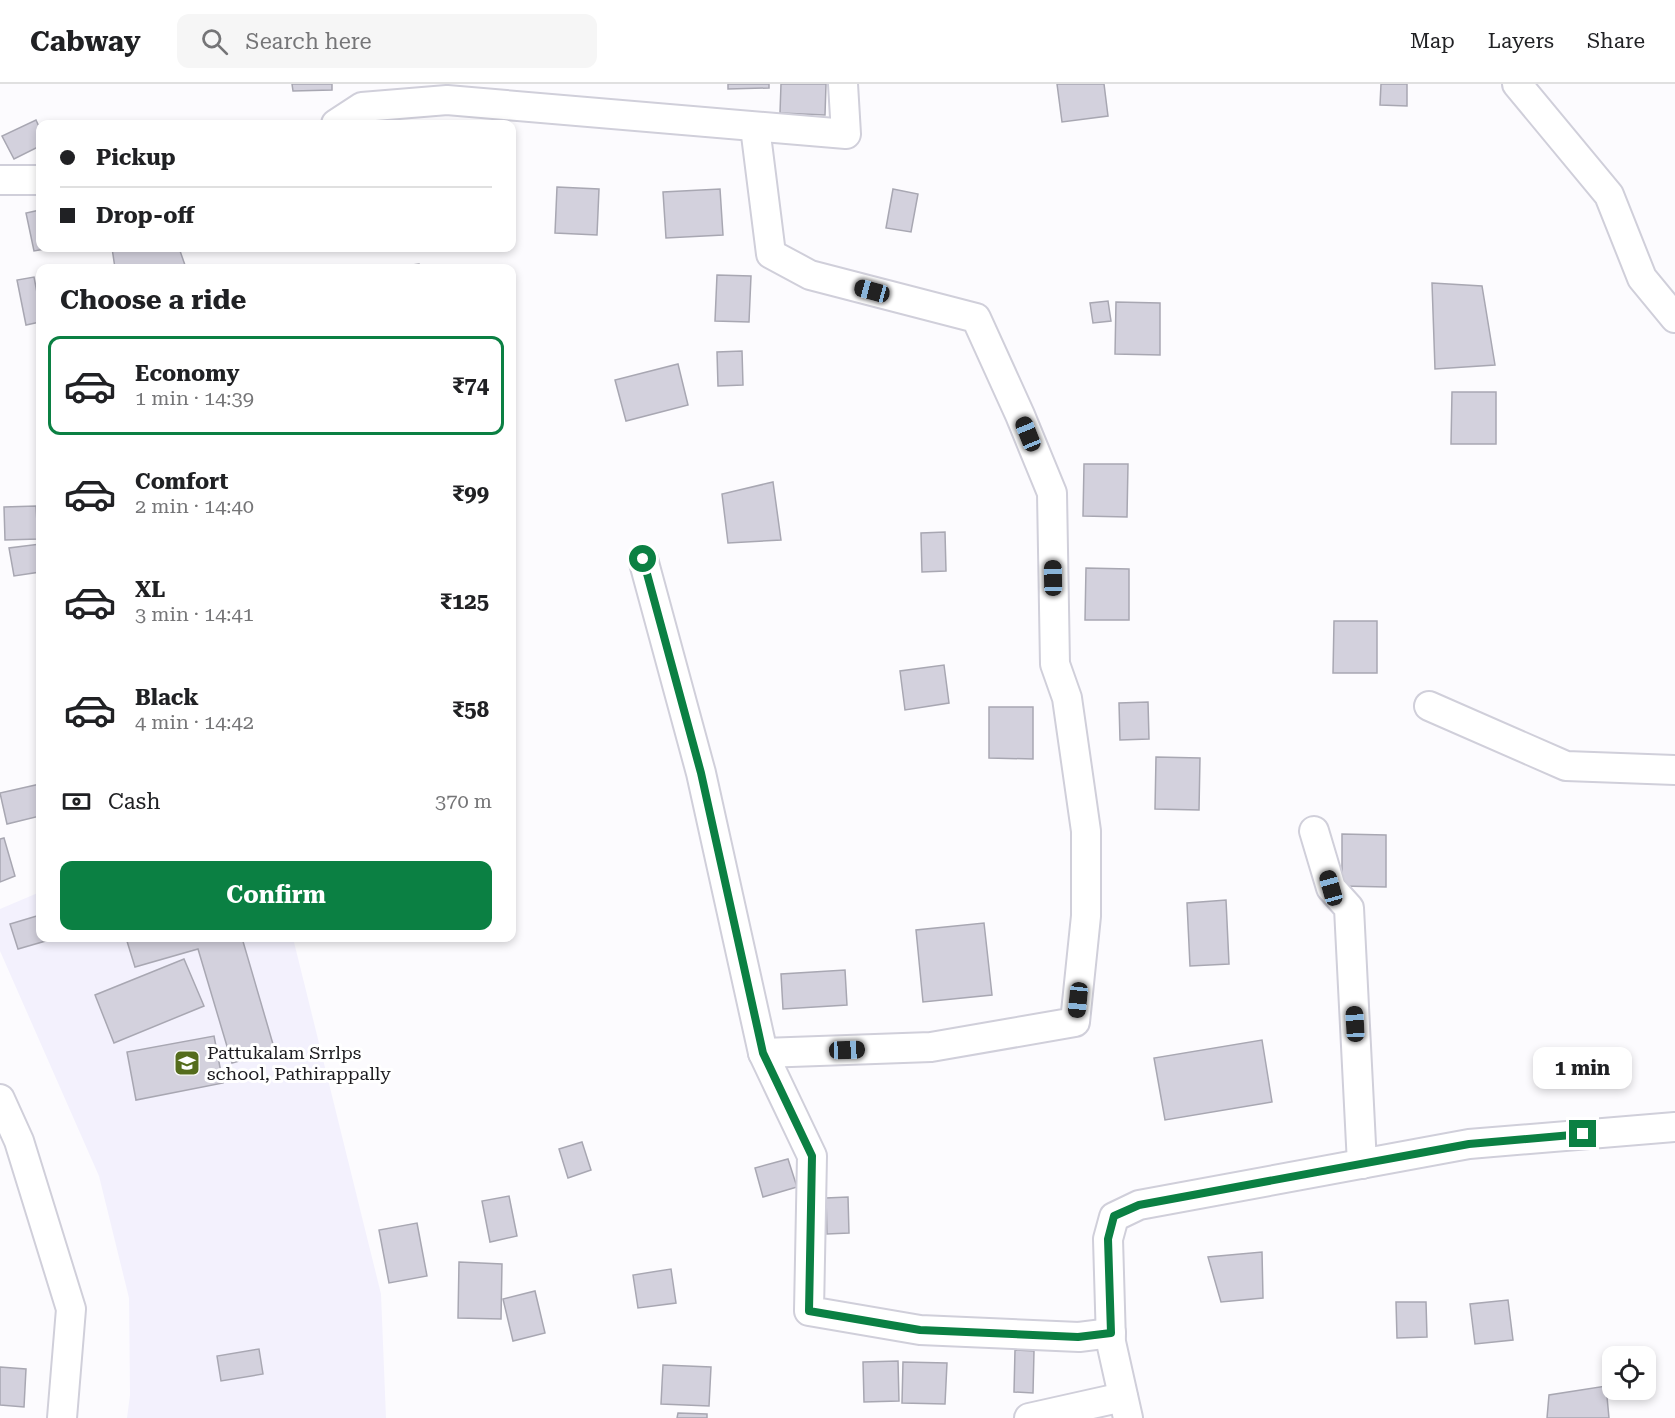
<!DOCTYPE html>
<html lang="en">
<head>
<meta charset="utf-8">
<style>
	:root { --surface:#fff; --page:#f6f6f6; --text:#202124; --muted:#757577; --line:#e0e0e0; --accent:#0b8043 }
	body { margin:0; font-family:"Roboto Serif",serif; background:var(--page); color:var(--text); height:100vh; display:flex; flex-direction:column; font-size:22px; white-space:nowrap }
	* { box-sizing:border-box; margin:0 }
	p { font-size:20px; color:var(--muted) }
	.icon { flex:none; width:33px; height:33px; fill:none; stroke:currentColor; stroke-width:2; stroke-linecap:round; stroke-linejoin:round }
	.map { position:relative; flex:1; overflow:hidden }
	.side { position:absolute; left:36px; top:180px; width:480px; height:678px; display:flex; flex-direction:column; background:var(--surface); border-radius:12px; box-shadow:0 3px 9px #0003 }
	.side>* { flex:none }
	.guide { position:absolute; left:36px; top:36px; width:480px; height:132px; border-radius:12px; box-shadow:0 3px 9px #0003; display:grid; align-content:center; height:132px; padding:0 24px; background:var(--surface) }
	.controls { position:absolute; left:1602px; top:1262px; display:grid; gap:12px }
	.controls a { display:grid; place-items:center; width:54px; height:54px; border-radius:12px; background:var(--surface); box-shadow:0 3px 9px #0003; font-size:30px }
	.end { position:absolute; width:27px; height:27px; margin:-14px; border:8px solid #0b8043; background:#fff; box-shadow:0 0 0 3px #fff }
	.from { border-radius:50% }
	.bubble { position:absolute; height:42px; border-radius:12px; background:var(--surface); box-shadow:0 3px 9px #0003; font-size:20px; font-weight:700; line-height:42px; text-align:center }
	.car { position:absolute; width:18px; height:36px; margin:-18px -9px; border-radius:8px; box-shadow:0 0 4px 2px #0007; background:linear-gradient(#222 24%,#8ab4d8 0 40%,#222 0 76%,#8ab4d8 0 86%,#222 0) }
	.guide b { display:flex; align-items:center; gap:21px; height:57px; font-size:22px }
	.guide b+b { border-top:2px solid var(--line) }
	.guide i { width:15px; height:15px; background:var(--text) }
	ul { padding:0; list-style:none }
	li { display:flex; align-items:center; gap:18px; height:99px; margin:0 12px 9px; padding:0 12px; border:3px solid transparent; border-radius:12px }
	li div { flex:1 }
	li b { display:block; font-size:22px }
	li em { font-style:normal; font-weight:700 }
	li.selected { border-color:var(--accent) }
	li>.icon { width:54px; height:54px; stroke-width:1.5 }
	h2 { padding:0 24px; font-size:27px; line-height:72px }
	.pay { display:flex; align-items:center; gap:15px; height:66px; padding:0 24px; font-size:22px }
	.pay p { margin-inline-start:auto }
	.action { display:flex; gap:12px; margin-top:auto; padding:12px 24px }
	.action a { flex:1; height:69px; border-radius:12px; background:var(--accent); color:#fff; font-size:24px; font-weight:700; line-height:69px; text-align:center }
	header { display:flex; align-items:center; gap:36px; box-sizing:border-box; height:84px; padding:0 30px; background:var(--surface); border-bottom:2px solid var(--line) }
	header strong { font-size:28px }
	nav { display:flex; gap:33px; margin-inline-start:auto; font-size:21px }
	.search { width:420px; height:54px; background:var(--page); display:flex; align-items:center; gap:15px; box-sizing:border-box; padding:0 21px; border-radius:12px; color:var(--muted); font-size:22px }
	.map>svg:first-child { display:block }
</style>
</head>
<body>
<header>
<strong>Cabway</strong>
<div class="search"><svg class="icon" aria-label="search" viewBox="0 0 24 24"><circle cx="10" cy="10" r="6"/><path d="M15 15l6 6"/></svg>Search here</div>
<nav><a>Map</a><a>Layers</a><a>Share</a></nav>
</header>
<div class="map">
<svg width="1675" height="1334" viewBox="0 0 1675 1334">
	<rect width="100%" height="100%" fill="#fcfbfe"/>
	<!-- built -->
	<polygon fill="#f3f1fd" points="40,808 40,854 293,854 381,1210 386,1334 127,1334 130,1311 129,1214 99,1092 0,867 0,825"/>
	<!-- building -->
	<g fill="#d3d1dd" stroke="#a8a7b2" stroke-width="1.5">
		<polygon points="292,0 332,0 332,6 293,7"/>
		<polygon points="728,0 769,0 769,4 728,5"/>
		<polygon points="781,0 826,0 825,31 780,29"/>
		<polygon points="1057,0 1104,0 1108,32 1062,38"/>
		<polygon points="1381,0 1407,0 1407,22 1380,21"/>
		<polygon points="36,36 40,45 40,62 14,75 2,52"/>
		<polygon points="557,103 599,105 597,151 555,149"/>
		<polygon points="720,105 723,151 666,154 663,108"/>
		<polygon points="893,105 918,110 911,148 886,144"/>
		<polygon points="40,126 40,164 51,164 34,167 26,129"/>
		<polygon points="112,164 179,164 186,184 115,184"/>
		<polygon points="419,180 420,184 389,184"/>
		<polygon points="717,191 751,192 749,238 715,237"/>
		<polygon points="34,193 40,224 40,238 26,241 17,196"/>
		<polygon points="1432,199 1482,202 1495,281 1435,285"/>
		<polygon points="1108,217 1111,237 1093,239 1090,219"/>
		<polygon points="1116,218 1160,219 1160,271 1115,270"/>
		<polygon points="742,267 743,301 718,302 717,268"/>
		<polygon points="678,280 688,321 626,337 615,296"/>
		<polygon points="1452,308 1496,308 1496,360 1451,360"/>
		<polygon points="1084,380 1128,380 1127,433 1083,432"/>
		<polygon points="773,398 781,456 728,459 722,410"/>
		<polygon points="36,422 38,455 5,456 4,423"/>
		<polygon points="945,448 946,487 922,488 921,449"/>
		<polygon points="40,460 40,488 14,492 9,464"/>
		<polygon points="1086,484 1129,485 1129,536 1085,536"/>
		<polygon points="1334,537 1377,537 1377,589 1333,589"/>
		<polygon points="944,581 949,619 905,626 900,587"/>
		<polygon points="1148,618 1149,655 1120,656 1119,619"/>
		<polygon points="989,623 1033,623 1033,675 989,674"/>
		<polygon points="1156,673 1200,674 1199,726 1155,725"/>
		<polygon points="40,700 40,732 7,740 0,709"/>
		<polygon points="1342,750 1386,751 1386,803 1342,802"/>
		<polygon points="4,754 15,792 0,798 0,755"/>
		<polygon points="1226,816 1229,880 1190,882 1187,819"/>
		<polygon points="40,831 40,854 56,854 18,865 10,840"/>
		<polygon points="984,839 992,911 923,918 916,846"/>
		<polygon points="126,854 242,854 275,967 232,979 198,865 135,883"/>
		<polygon points="184,875 204,922 114,959 95,911"/>
		<polygon points="845,886 847,921 783,925 781,890"/>
		<polygon points="214,952 223,999 136,1016 127,968"/>
		<polygon points="1262,956 1272,1018 1165,1036 1154,974"/>
		<polygon points="582,1058 591,1086 568,1094 559,1065"/>
		<polygon points="788,1075 797,1103 763,1113 755,1084"/>
		<polygon points="509,1112 517,1152 490,1158 482,1117"/>
		<polygon points="848,1113 849,1149 827,1150 826,1114"/>
		<polygon points="417,1139 427,1192 389,1199 379,1146"/>
		<polygon points="1262,1168 1263,1214 1221,1218 1208,1173"/>
		<polygon points="459,1178 502,1180 501,1235 458,1234"/>
		<polygon points="671,1185 676,1219 638,1224 633,1191"/>
		<polygon points="535,1207 545,1249 513,1257 503,1215"/>
		<polygon points="1508,1216 1513,1256 1475,1260 1470,1220"/>
		<polygon points="1396,1218 1426,1218 1427,1253 1397,1254"/>
		<polygon points="259,1265 263,1290 221,1297 217,1272"/>
		<polygon points="1015,1266 1034,1267 1033,1309 1014,1308"/>
		<polygon points="898,1277 899,1317 864,1318 863,1278"/>
		<polygon points="903,1278 947,1279 945,1320 902,1319"/>
		<polygon points="663,1281 711,1283 709,1322 661,1320"/>
		<polygon points="0,1283 26,1285 24,1323 0,1321"/>
		<polygon points="1606,1302 1609,1334 1547,1334 1549,1311"/>
		<polygon points="678,1329 707,1330 707,1334 677,1334"/>
	</g>
	<g fill="none" stroke-linecap="round" stroke-linejoin="round">
		<!-- minor casing -->
		<g stroke="#d0cfda" stroke-width="32">
			<g id="minor">
				<polyline points="1517,0 1609,111 1642,194 1675,234"/>
				<polyline points="336,40 362,23 447,16 846,50 843,0"/>
				<polyline points="755,43 771,170 810,191 976,234 1020,331 1052,409 1055,580 1067,614 1086,747 1086,832 1075,938 931,963 763,969 812,1072 809,1227 920,1246 1079,1253 1111,1249"/>
				<polyline points="0,96 40,96"/>
				<polyline points="643,475 701,689 763,969"/>
				<polyline points="1429,622 1566,682 1675,686"/>
				<polyline points="1314,747 1331,804 1349,824 1362,1080"/>
				<polyline points="0,1015 19,1057 71,1225 62,1334"/>
				<polyline points="1029,1334 1123,1313"/>
				<polyline points="1128,1334 1111,1258 1108,1155 1114,1133 1139,1121 1469,1060 1675,1043"/>
			</g>
		</g>
		<!-- minor -->
		<use href="#minor" stroke="#fff" stroke-width="28"/>
	</g>
	<g fill="none" stroke-linecap="round" stroke-linejoin="round">
		<!-- route -->
		<polyline stroke="#0b8043" stroke-width="8" points="643,475 701,689 763,969 812,1072 809,1227 920,1246 1078,1253 1111,1249 1108,1155 1114,1132 1139,1121 1469,1060 1583,1050"/>
	</g>
	<!-- icons -->
	<defs>
		<g id="school-square" transform="scale(1.35)"><rect x="-9" y="-9" width="18" height="18" rx="4" fill="#546c1c" stroke="#fff"/><path d="M0-5L7-2L0 1L-7-2ZM-4 1L0 2.5L4 1V4Q0 6-4 4Z" fill="#fff"/></g>
	</defs>
	<g fill-rule="evenodd">
		<use href="#school-square" x="187" y="979"/>
	</g>
	<g text-anchor="middle" stroke-width="6" stroke-linejoin="round" paint-order="stroke">
		<!-- poi labels -->
		<g font-size="18" fill="#1c1b1f" stroke="#fff" text-anchor="start">
			<text x="207" y="975">Pattukalam Srrlps<tspan x="207" dy="21">school, Pathirappally</tspan></text>
		</g>
	</g>
</svg>
<div class="controls">
<a><svg class="icon" aria-label="locate" viewBox="0 0 24 24"><circle cx="12" cy="12" r="6"/><path d="M12 2v4M12 18v4M2 12h4M18 12h4"/></svg></a>
</div>
<i class="end from" style="left:643px;top:475px"></i>
<i class="end" style="left:1583px;top:1050px"></i>
<div class="bubble" style="left:1533px;top:963px;width:99px">1 min</div>
<i class="car" style="left:872px;top:207px;rotate:285deg"></i>
<i class="car" style="left:1028px;top:350px;rotate:338deg"></i>
<i class="car" style="left:1053px;top:494px;rotate:359deg"></i>
<i class="car" style="left:1331px;top:804px;rotate:344deg"></i>
<i class="car" style="left:1078px;top:916px;rotate:186deg"></i>
<i class="car" style="left:1355px;top:940px;rotate:357deg"></i>
<i class="car" style="left:847px;top:966px;rotate:88deg"></i>
<div class="guide">
<b><i class="from"></i>Pickup</b>
<b><i></i>Drop-off</b>
</div>
<section class="side">
<h2>Choose a ride</h2>
<ul>
<li class="selected"><svg class="icon" aria-label="car" viewBox="0 0 24 24"><path d="M5 17H2v-5l4-1 3-4h7l3 4 3 1v5h-3M9 17h6M6 11h13"/><circle cx="7" cy="17" r="2"/><circle cx="17" cy="17" r="2"/></svg><div><b>Economy</b><p>1 min · 14:39</p></div><em>₹74</em></li>
<li><svg class="icon" aria-label="car" viewBox="0 0 24 24"><path d="M5 17H2v-5l4-1 3-4h7l3 4 3 1v5h-3M9 17h6M6 11h13"/><circle cx="7" cy="17" r="2"/><circle cx="17" cy="17" r="2"/></svg><div><b>Comfort</b><p>2 min · 14:40</p></div><em>₹99</em></li>
<li><svg class="icon" aria-label="car" viewBox="0 0 24 24"><path d="M5 17H2v-5l4-1 3-4h7l3 4 3 1v5h-3M9 17h6M6 11h13"/><circle cx="7" cy="17" r="2"/><circle cx="17" cy="17" r="2"/></svg><div><b>XL</b><p>3 min · 14:41</p></div><em>₹125</em></li>
<li><svg class="icon" aria-label="car" viewBox="0 0 24 24"><path d="M5 17H2v-5l4-1 3-4h7l3 4 3 1v5h-3M9 17h6M6 11h13"/><circle cx="7" cy="17" r="2"/><circle cx="17" cy="17" r="2"/></svg><div><b>Black</b><p>4 min · 14:42</p></div><em>₹58</em></li>
</ul>
<div class="pay"><svg class="icon" aria-label="cash" viewBox="0 0 24 24"><path d="M3 7h18v10H3z"/><circle cx="12" cy="12" r="2"/></svg>Cash<p>370 m</p></div>
<div class="action"><a>Confirm</a></div>
</section>
</div>
</body>
</html>
